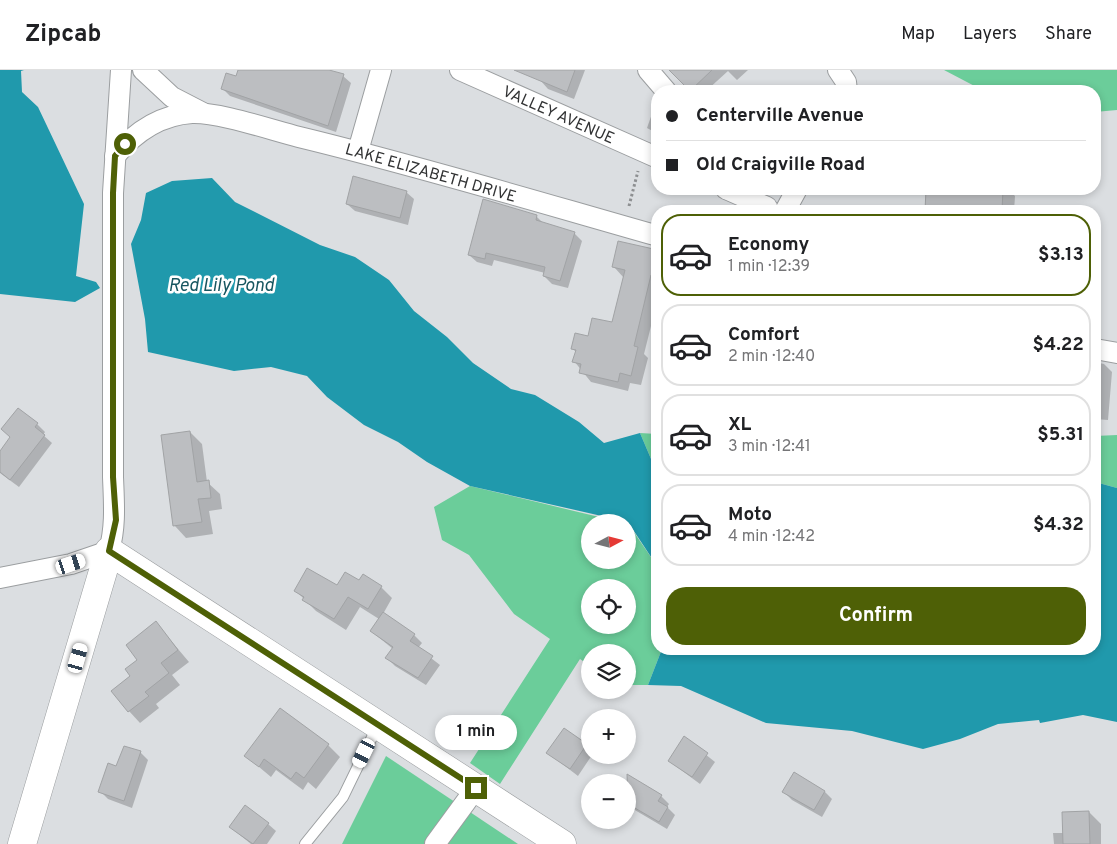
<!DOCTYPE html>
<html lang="en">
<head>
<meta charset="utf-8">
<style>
	:root { --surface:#fff; --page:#f6f6f6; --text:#202124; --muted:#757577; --line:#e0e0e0; --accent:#4e6006 }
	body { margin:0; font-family:Overpass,sans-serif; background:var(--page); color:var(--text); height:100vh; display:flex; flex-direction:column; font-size:19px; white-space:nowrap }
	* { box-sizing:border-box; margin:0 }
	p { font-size:16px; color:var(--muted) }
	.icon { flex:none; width:28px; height:28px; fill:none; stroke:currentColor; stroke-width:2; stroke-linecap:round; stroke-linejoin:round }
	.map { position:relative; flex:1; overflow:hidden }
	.drawer { position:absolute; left:651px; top:135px; width:450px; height:450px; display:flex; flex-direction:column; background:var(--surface); border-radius:20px; box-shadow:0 2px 8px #0003 }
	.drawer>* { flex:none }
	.hud { position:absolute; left:651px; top:15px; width:450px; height:110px; border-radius:20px; box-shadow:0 2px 8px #0003; display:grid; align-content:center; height:110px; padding:0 15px; background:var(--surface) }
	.needle { width:32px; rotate:83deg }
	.buttons { position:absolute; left:581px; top:444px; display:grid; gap:10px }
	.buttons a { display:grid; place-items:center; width:55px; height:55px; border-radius:50%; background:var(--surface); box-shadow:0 2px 8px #0003; font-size:25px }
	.end { position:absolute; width:22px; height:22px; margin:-11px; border:6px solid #4e6006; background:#fff; box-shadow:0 0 0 2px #fff }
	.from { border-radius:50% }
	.bubble { position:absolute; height:35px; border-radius:18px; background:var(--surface); box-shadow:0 2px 8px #0003; font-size:16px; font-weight:700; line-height:35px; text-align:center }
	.car { position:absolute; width:15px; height:30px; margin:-15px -8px; border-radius:6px; box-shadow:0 0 4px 1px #0007; background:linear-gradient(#fff 24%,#345 0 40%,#fff 0 76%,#345 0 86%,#fff 0) }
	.hud b { display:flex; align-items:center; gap:18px; height:48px; font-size:19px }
	.hud b+b { border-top:1px solid var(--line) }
	.hud i { width:12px; height:12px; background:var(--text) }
	ul { padding:9px 0 0; list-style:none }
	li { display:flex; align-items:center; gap:15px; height:82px; margin:0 10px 8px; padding:0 5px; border:2px solid var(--line); border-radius:20px }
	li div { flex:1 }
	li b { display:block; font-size:19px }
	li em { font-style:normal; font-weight:700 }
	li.selected { border-color:var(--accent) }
	li>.icon { width:45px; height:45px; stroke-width:1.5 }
	.primary-button { display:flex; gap:10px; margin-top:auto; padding:10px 15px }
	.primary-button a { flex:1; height:58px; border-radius:20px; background:var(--accent); color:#fff; font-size:20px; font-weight:700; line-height:58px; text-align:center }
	header { display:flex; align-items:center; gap:30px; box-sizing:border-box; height:70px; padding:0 25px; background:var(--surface); border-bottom:1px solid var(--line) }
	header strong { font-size:24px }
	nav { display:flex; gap:28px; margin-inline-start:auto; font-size:18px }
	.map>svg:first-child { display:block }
</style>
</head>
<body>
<header>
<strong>Zipcab</strong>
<nav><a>Map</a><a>Layers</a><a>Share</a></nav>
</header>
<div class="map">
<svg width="1117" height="774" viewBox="0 0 1117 774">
	<rect width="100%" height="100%" fill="#dbdee1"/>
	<!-- green -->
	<g fill="#6bcd9a" fill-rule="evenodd">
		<polygon points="944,0 1117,0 1117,40 1095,42 1095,21 984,21"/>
		<polygon points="640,363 657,364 657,403"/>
		<polygon points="1117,365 1117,418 1095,412 1095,366"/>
		<path d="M 470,416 L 620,452 L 590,452 L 590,490 L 628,490 L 629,455 L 657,496 L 658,579 L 662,579 L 648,615 L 628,615 L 628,582 L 590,582 L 590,596 L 580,589 L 500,714 L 470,693 L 550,569 L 514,544 L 469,485 L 442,470 L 434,437 ZM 590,518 L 628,518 L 628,555 L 590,555 Z"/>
		<polygon points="386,686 518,774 342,774"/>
	</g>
	<!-- water -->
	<g fill="#2099ac">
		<polygon points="0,0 24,0 21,1 22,22 38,37 84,134 76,206 96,212 100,218 75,232 0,224"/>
		<polygon points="212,108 235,132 320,175 355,187 389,210 414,241 447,267 473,293 511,319 535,325 579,352 604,373 640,363 657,403 657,496 628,452 470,416 427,392 398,372 364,355 327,327 307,306 271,297 234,301 148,282 145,249 131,174 141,150 146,123 172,111"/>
		<polygon points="1095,412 1117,418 1117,652 1083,645 1040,653 1039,650 998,654 960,669 923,679 852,661 766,653 681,616 648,615 662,579 1095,579"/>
	</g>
	<!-- shadow -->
	<g fill="#0003">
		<polygon points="239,0 324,0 343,6 351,13 336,62 230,26 222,18 237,8"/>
		<polygon points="545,0 585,0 574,29 548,19 541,11"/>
		<polygon points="676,0 748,0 737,10 728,1 706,21 690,21 673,3"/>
		<polygon points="654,38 658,39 658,64 647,58"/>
		<polygon points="927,119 1008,119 1015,126 1014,141 926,141"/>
		<polygon points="406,122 414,129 408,155 355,141 347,134"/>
		<polygon points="536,146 544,154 574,163 582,171 568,218 552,214 544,206 545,203 494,190 492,196 477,192 469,185"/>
		<polygon points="658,182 658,228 644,284 648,288 641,315 630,313 628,321 591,312 574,291 576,282 572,278 613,254 624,208 614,197"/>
		<polygon points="1095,292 1104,294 1112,302 1108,350 1095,349"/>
		<polygon points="37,354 45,362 43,365 52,373 19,417 0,403 0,383"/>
		<polygon points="190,362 202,374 207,412 220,424 222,439 209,441 213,464 186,468 175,456 162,366"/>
		<polygon points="359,512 381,517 392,528 383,544 414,565 422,573 418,578 440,595 426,615 395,596 387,588 393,579 371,561 379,549 360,537 346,560 316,541 296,521 338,517"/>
		<polygon points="156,553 189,592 172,605 180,615 156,634 159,638 140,653 129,641 132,606"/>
		<polygon points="280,640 328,675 340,687 316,719 308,712 303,720 276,700 271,707 246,686"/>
		<polygon points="565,659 587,675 590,678 590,685 592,685 578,706 548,683"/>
		<polygon points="685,668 715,692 700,714 669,691"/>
		<polygon points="140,682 148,690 132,738 108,729 100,721 117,698"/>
		<polygon points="628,715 661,726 669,734 667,737 675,745 667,759 628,736"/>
		<polygon points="784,722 825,722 832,729 822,747 792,730"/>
		<polygon points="1089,742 1101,754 1101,774 1054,774 1053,763 1064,763"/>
		<polygon points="268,754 276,761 267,774 251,774 230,757"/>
	</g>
	<!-- building -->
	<g fill="#bcbec1" stroke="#a1a3a5">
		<polygon points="238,0 329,0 344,4 328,56 221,19 226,3 236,6"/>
		<polygon points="514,0 575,0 567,22"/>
		<polygon points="669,0 712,0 690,21"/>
		<polygon points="353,106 407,121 400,148 346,134"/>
		<polygon points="926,119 1003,119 1002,141 925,141"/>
		<polygon points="483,129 537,145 536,150 575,162 560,211 543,206 545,197 486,183 485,189 468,185"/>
		<polygon points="618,171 658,180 658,206 651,205 634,276 638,277 631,306 620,303 618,312 579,303 581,294 572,292 576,280 571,279 575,263 588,266 592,248 612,252 625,200 612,197"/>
		<polygon points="18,338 38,353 35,357 45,365 10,410 0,402 0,381 10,367 1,359"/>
		<polygon points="190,361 197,412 209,410 211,428 198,429 202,452 173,456 161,365"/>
		<polygon points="307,498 337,515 345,502 359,510 363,504 382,516 368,539 348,527 334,549 302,530 304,527 294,521"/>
		<polygon points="383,542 415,564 410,571 433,586 418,608 385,588 393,577 370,561"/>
		<polygon points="156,551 178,580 161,593 169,603 145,622 149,626 128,642 111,621 130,606 125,599 137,590 126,575"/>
		<polygon points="280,638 329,674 304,708 296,702 291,709 264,689 259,697 244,686"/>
		<polygon points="564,658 587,674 570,699 546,683"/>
		<polygon points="684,666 708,683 692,707 668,691"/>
		<polygon points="124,676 141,681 124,731 98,722 108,693 116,696"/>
		<polygon points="794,702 825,721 814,740 782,722"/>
		<polygon points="627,704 662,725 658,731 668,737 659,752 628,734"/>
		<polygon points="245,735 269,753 253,774 229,757"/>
		<polygon points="1089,741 1090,774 1063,774 1062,742"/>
	</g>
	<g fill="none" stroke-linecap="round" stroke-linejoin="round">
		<!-- lane casing -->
		<g stroke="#9b9ea0" stroke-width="12">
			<polyline id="lane" points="305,774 343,727 377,657"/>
		</g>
		<!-- street casing -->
		<g stroke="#9b9ea0" stroke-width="22">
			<g id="street">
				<polyline points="143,0 172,27 203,43"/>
				<polyline points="460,0 658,88"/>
				<polyline points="648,0 666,21"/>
				<polyline points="838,0 846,12 847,21"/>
				<polyline points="358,81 381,0"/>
				<path d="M 115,86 C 135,62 159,45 192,43 C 219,42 271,60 299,67 C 419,96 538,132 658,166"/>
				<polyline points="726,119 767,137"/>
				<polyline points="785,141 797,119"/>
				<polyline points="1095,279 1117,283"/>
				<path d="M 0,508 L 71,494 L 109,481 C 116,456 114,433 113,407 L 113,123 L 121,0"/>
				<polyline points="435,774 476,718"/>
			</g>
		</g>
		<!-- secondary casing -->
		<g stroke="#9b9ea0" stroke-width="29">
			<polyline id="secondary" points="22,774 109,481 562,774"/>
		</g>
		<!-- path -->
		<polyline stroke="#8d8f91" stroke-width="3" stroke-dasharray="2.5 2.5" stroke-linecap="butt" points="629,136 638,101"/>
		<!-- lane -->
		<use href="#lane" stroke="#fff" stroke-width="10"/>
		<!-- street -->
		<use href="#street" stroke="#fff" stroke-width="20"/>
		<!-- secondary -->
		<use href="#secondary" stroke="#fff" stroke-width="28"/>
	</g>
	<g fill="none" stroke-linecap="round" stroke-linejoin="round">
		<!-- route -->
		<polyline stroke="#4e6006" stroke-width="6" points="125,74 115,86 113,123 113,407 116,450 109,481 476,718"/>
	</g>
	<g text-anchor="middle" stroke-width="5" stroke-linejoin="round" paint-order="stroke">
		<!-- street labels -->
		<g font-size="16" fill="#323334" stroke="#fff">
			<text transform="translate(559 44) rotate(24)" y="6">VALLEY AVENUE</text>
			<text transform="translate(431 102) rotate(16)" y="6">LAKE ELIZABETH DRIVE</text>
		</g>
		<!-- water labels -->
		<g font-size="18" font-style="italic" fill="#175660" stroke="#fff">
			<text x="221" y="221">Red Lily Pond</text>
		</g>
	</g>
</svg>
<div class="buttons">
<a><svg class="needle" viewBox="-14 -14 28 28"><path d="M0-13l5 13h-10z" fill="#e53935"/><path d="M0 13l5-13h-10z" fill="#757577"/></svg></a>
<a><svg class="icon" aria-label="locate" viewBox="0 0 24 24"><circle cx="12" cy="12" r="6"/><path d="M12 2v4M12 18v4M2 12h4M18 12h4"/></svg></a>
<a><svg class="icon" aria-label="layers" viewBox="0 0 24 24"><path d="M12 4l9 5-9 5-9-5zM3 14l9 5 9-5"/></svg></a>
<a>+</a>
<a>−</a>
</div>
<i class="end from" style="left:125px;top:74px"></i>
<i class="end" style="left:476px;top:718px"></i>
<div class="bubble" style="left:435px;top:645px;width:82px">1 min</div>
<i class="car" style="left:71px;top:494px;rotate:72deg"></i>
<i class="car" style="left:78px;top:588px;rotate:16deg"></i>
<i class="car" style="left:364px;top:683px;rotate:206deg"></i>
<div class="hud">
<b><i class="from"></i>Centerville Avenue</b>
<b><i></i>Old Craigville Road</b>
</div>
<section class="drawer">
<ul>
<li class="selected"><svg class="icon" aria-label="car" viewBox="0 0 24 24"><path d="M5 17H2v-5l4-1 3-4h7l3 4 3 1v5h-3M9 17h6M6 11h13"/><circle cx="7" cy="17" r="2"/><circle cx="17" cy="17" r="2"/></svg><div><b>Economy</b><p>1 min · 12:39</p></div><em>$3.13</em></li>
<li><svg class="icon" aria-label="car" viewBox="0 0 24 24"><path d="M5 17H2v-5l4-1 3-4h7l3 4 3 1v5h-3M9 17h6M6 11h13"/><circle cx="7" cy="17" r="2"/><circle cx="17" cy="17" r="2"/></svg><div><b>Comfort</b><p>2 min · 12:40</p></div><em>$4.22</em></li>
<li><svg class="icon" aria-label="car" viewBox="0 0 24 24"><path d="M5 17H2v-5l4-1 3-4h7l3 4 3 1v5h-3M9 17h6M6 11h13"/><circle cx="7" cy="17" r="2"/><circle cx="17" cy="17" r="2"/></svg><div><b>XL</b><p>3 min · 12:41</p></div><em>$5.31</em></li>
<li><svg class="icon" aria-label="car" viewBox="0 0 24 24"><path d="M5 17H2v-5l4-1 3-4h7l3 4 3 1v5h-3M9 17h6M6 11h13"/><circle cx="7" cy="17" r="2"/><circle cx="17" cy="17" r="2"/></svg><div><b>Moto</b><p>4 min · 12:42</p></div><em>$4.32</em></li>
</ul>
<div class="primary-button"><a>Confirm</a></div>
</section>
</div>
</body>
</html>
